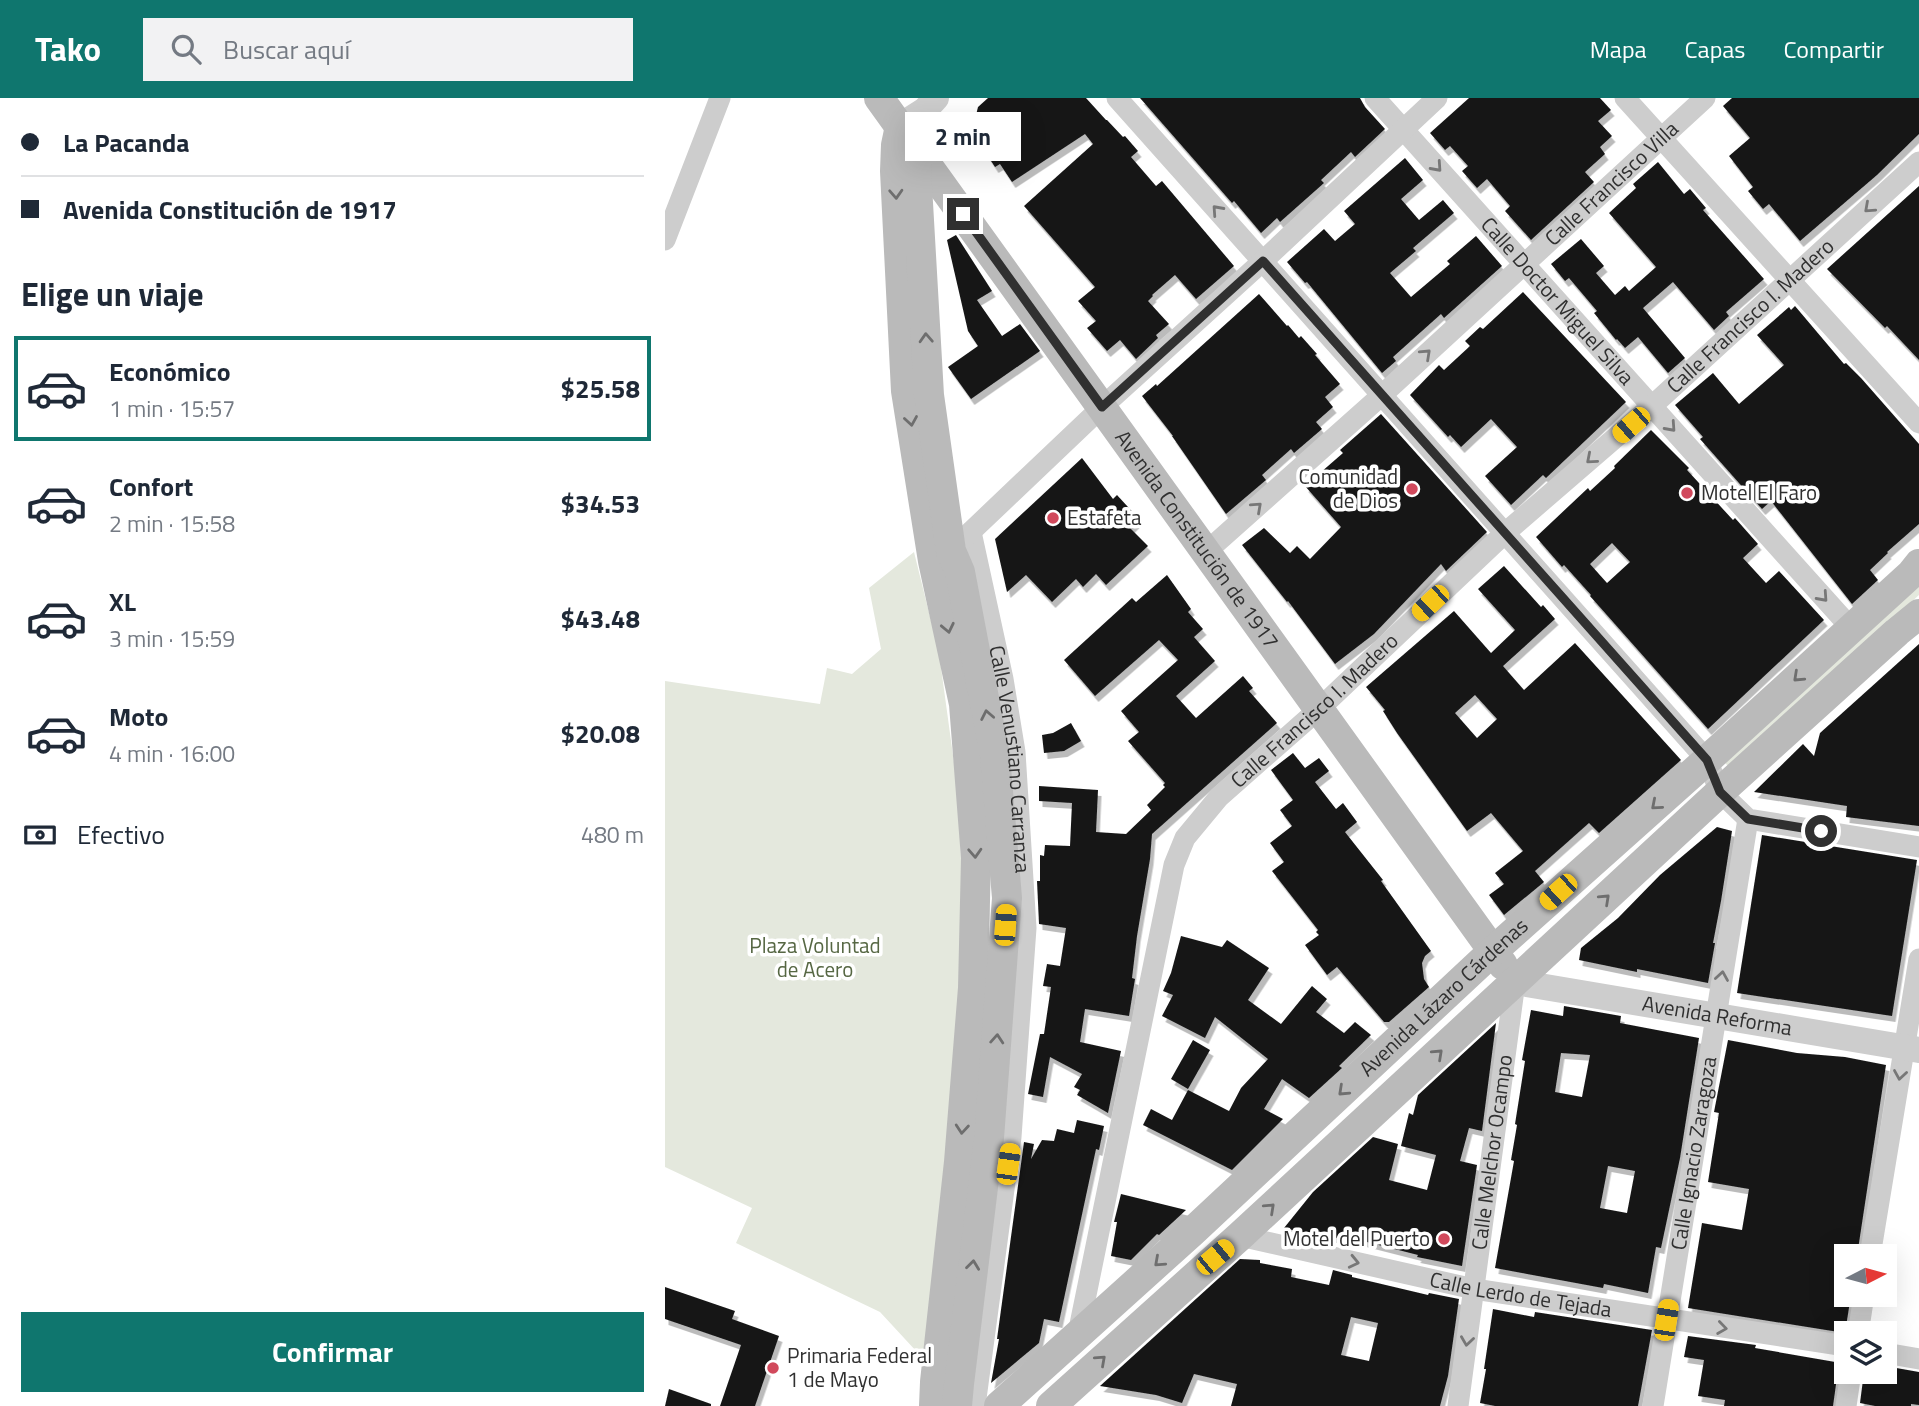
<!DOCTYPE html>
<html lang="es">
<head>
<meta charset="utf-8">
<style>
	:root { --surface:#fff; --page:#f2f2f3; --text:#1f2937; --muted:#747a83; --line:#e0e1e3; --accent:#0f766e }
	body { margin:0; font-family:"Titillium Web",sans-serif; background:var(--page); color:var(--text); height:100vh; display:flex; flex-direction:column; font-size:26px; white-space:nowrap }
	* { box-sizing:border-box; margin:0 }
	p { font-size:23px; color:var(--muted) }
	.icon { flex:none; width:38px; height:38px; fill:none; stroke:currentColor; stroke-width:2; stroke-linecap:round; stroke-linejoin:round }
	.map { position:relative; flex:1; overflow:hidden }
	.side { display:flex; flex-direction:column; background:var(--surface); width:665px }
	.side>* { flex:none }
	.banner { display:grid; align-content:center; height:154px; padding:0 21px; background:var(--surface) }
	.needle { width:46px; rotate:84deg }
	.tools { position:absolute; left:1169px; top:1146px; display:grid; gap:14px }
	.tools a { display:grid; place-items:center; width:63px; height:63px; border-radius:0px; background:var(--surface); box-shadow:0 7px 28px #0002; font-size:35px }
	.end { position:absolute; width:32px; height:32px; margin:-16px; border:9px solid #303030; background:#fff; box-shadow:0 0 0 4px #fff }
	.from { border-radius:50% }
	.bubble { position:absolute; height:49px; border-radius:0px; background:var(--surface); box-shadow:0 7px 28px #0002; font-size:23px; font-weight:700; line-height:49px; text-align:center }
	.car { position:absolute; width:21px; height:42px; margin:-21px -10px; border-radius:9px; box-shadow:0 0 5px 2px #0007; background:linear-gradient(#f5c518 24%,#345 0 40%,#f5c518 0 76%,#345 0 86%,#f5c518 0) }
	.banner b { display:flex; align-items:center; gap:24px; height:66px; font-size:26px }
	.banner b+b { border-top:2px solid var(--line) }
	.banner i { width:18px; height:18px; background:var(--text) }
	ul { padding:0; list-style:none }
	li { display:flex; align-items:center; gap:21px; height:105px; margin:0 14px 10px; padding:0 7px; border:4px solid transparent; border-radius:0px }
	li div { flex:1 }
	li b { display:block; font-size:26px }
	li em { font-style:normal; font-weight:700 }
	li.current { border-color:var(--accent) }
	li>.icon { width:63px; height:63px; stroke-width:1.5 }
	h2 { padding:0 21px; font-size:32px; line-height:84px }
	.pay { display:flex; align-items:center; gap:18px; height:77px; padding:0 21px; font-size:26px }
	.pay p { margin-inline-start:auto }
	.cta { display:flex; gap:14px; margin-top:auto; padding:14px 21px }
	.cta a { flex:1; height:80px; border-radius:0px; background:var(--accent); color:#fff; font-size:28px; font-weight:700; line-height:80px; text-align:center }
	header { display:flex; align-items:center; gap:42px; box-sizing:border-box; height:98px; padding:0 35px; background:var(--accent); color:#fff }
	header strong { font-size:33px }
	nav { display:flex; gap:38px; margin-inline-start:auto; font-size:24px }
	.search { width:490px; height:63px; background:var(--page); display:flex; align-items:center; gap:18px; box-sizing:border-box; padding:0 24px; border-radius:0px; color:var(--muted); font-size:26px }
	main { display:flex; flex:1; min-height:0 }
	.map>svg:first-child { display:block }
</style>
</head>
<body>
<header>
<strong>Tako</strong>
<div class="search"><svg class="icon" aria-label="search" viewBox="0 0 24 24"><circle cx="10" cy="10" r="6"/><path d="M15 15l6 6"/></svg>Buscar aquí</div>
<nav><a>Mapa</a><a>Capas</a><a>Compartir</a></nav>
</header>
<main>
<section class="side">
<div class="banner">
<b><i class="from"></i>La Pacanda</b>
<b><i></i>Avenida Constitución de 1917</b>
</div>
<h2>Elige un viaje</h2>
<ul>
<li class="current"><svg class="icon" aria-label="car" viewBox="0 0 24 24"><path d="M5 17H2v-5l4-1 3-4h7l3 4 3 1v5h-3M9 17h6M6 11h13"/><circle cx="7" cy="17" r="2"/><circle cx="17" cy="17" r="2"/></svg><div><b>Económico</b><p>1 min · 15:57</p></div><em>$25.58</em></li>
<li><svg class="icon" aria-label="car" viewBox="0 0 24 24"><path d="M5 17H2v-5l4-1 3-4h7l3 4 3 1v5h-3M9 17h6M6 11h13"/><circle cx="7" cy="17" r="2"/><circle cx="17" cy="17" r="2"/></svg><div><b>Confort</b><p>2 min · 15:58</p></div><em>$34.53</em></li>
<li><svg class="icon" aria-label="car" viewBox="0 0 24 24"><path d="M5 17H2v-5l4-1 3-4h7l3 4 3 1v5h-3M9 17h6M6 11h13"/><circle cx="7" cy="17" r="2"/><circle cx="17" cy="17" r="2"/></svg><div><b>XL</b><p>3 min · 15:59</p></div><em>$43.48</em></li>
<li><svg class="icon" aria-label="car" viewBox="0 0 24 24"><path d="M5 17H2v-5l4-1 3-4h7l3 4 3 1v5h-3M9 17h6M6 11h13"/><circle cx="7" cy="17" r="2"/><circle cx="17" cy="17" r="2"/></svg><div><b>Moto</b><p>4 min · 16:00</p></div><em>$20.08</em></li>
</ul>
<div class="pay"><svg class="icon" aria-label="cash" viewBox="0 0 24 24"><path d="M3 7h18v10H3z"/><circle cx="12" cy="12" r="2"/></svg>Efectivo<p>480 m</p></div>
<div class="cta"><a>Confirmar</a></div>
</section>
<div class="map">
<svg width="1254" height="1308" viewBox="0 0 1254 1308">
	<defs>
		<filter id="shadow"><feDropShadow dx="3.5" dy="6" stdDeviation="0" flood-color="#0004"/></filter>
	</defs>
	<rect width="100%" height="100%" fill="#fff"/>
	<!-- green -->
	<g fill="#e4e8dd">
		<polygon points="249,454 274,555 293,694 300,853 264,1267 215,1214 71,1145 87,1110 0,1069 0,583 155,606 162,570 187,576 216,551 204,490"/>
		<polygon points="1254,482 1254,497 1068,666 1063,668 1059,664"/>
	</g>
	<!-- building -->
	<g fill="#171717" fill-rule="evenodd" filter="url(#shadow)">
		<polygon points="323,0 421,0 441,22 442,22 458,39 460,38 473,53 466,59 491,88 497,83 569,168 531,201 510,177 487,197 488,198 483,203 504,226 491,237 493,240 471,261 455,242 442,253 422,230 431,223 413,203 430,189 359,108 428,46 420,36 347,84 335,66 330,69 315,46 323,40 310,21 313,9"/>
		<polygon points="475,0 695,0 700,9 720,31 690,59 686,54 656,82 659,85 615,124 612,120 596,135 569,103 567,105"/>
		<polygon points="804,0 935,0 946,12 933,23 947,38 935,49 940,56 920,74 929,84 866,142 840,113 845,108 822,81 812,90 797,73 803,68 785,48 780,52 765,35"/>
		<polygon points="1067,0 1254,0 1254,36 1212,77 1135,143 1104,106 1098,111 1083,93 1088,89 1064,58 1085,40 1058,8"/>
		<polygon points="740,60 758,82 736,101 754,122 778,102 789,115 748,150 751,153 725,175 746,199 785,166 782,163 811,138 837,168 779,220 776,216 728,259 731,263 717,275 642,184 640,185 622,164 659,131 670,143 690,126 679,113"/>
		<polygon points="993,64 1019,96 1025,91 1041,110 1038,112 1099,181 1061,214 1064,218 1049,232 1008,184 978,210 1020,260 1003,275 973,239 960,250 952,241 951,242 929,215 932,213 904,180 900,183 886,166 916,141 939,168 931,175 950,197 960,188 964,193 991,169 944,115 971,90 968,86"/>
		<polygon points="1254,88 1254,262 1222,228 1220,230 1162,171"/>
		<polygon points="291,137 327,193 312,202 337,238 355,226 375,253 306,301 283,269 313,248 303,233 282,142"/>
		<polygon points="858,194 961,304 881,380 878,377 846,407 820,378 852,349 826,321 796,349 785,337 783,339 745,297 774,267 779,272 805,248 800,243 815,229 818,231"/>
		<polygon points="594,196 622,228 623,227 634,240 636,238 652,256 650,257 675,286 660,299 668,309 651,324 657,331 629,355 626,351 597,377 601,382 561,416 507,338 508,338 477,298 491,286 492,288"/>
		<polygon points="1130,208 1179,266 1181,265 1196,280 1254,346 1254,426 1222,454 1223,455 1205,472 1213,482 1187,506 1106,403 1097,411 1035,341 1038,339 1010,307 1048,275 1074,306 1119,267 1092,237 1124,209 1126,212"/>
		<polygon points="716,316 822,434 781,473 776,466 709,536 670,566 623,503 622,504 577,447 599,430 625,455 632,448 645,461 676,429 640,388 678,355 675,352"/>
		<path d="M 986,332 L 1024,370 L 1022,372 L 1068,422 L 1070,420 L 1093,446 L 1078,460 L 1101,485 L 1114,473 L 1159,522 L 1043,631 L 925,498 L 926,497 L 899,467 L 897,469 L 871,439 L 923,390 L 925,393 L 950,370 L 949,368 ZM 947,445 L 965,464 L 942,485 L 925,466 Z"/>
		<polygon points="417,360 448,401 452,397 474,421 465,430 483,448 441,487 431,476 418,489 411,481 387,504 361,477 342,494 330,441"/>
		<path d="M 839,468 L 876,509 L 878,507 L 890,521 L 838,568 L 859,592 L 910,545 L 1016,662 L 934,735 L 924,725 L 870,773 L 879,784 L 839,817 L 824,797 L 839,786 L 830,775 L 858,753 L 826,715 L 802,733 L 732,635 L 718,613 L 720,612 L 701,589 L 789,513 L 826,555 L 850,532 L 813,491 ZM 810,597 L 832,621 L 812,640 L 790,615 Z"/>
		<polygon points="502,477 526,511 523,514 538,531 529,539 550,563 511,598 531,620 578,578 588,590 584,593 612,625 487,736 485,761 472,838 467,880 470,881 464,918 420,911 415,944 456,953 443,1015 412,997 415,992 409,989 417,976 385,959 378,999 363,996 375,936 379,936 386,889 378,888 382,866 395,868 401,830 374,826 372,783 375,783 375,757 379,758 380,747 405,748 407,705 374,703 374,688 433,692 431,734 461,736 486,712 482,707 500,689 498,687 500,685 463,643 474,634 456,613 513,562 494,542 430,598 399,562 467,500 471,504"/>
		<polygon points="1254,546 1254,728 1181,719 1182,708 1089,694 1138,646 1149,658 1155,635"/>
		<polygon points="406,625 416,643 399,653 379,655 377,637 388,635"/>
		<polygon points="628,655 640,670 654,660 664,673 650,684 671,711 678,705 692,724 680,734 718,782 716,783 766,853 760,858 757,865 759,881 764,889 724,924 719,924 672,869 662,877 640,847 654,837 651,834 653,832 607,773 619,764 605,745 627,728 615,712 628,702 606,672"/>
		<polygon points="1052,729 1067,733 1056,803 1048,845 1050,845 1043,885 972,871 972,874 914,862 916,850 953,820 995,777"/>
		<polygon points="1097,737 1252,762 1227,918 1072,895"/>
		<polygon points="516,838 557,849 562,842 604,870 583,902 616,926 647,888 662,901 651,914 679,935 690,924 706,937 674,968 677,970 644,1000 617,981 599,1011 618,1021 567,1072 478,1027 486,1011 507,1022 523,992 564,1013 576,990 603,961 550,919 540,940 497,918 508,897 498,893 506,875"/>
		<path d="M 899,908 L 956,918 L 955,925 L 1034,940 L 1015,1060 L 996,1150 L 991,1149 L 983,1195 L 939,1186 L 938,1190 L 830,1170 L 849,1063 L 846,1062 L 852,1027 L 850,1026 L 860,963 L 857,962 L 866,912 L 898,918 ZM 896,955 L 925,957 L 917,999 L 890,994 ZM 943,1068 L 970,1073 L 962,1115 L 935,1110 Z"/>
		<polygon points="831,925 817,1033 804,1030 795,1063 812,1067 797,1168 752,1159 753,1157 698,1143 686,1141 685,1144 662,1137 661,1140 619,1130 648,1094 708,1039 733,1046 724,1082 762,1092 771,1057 736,1048 744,1015 748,1017 753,997"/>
		<polygon points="528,942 545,952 523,991 506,981"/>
		<polygon points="1063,942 1132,955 1180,959 1221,967 1192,1158 1181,1158 1181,1197 1186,1197 1180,1235 1023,1210 1037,1125 1077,1132 1084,1091 1043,1084 1054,1015 1049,1014"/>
		<polygon points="412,1022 439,1028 434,1052 431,1051 394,1224 379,1221 374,1245 326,1285 334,1241 332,1241 359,1044 369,1046 366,1061 377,1042 389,1043 392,1031 409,1035"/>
		<polygon points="456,1096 521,1112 494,1137 492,1136 466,1162 446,1158 452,1124 449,1124"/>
		<path d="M 575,1161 L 595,1162 L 595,1165 L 627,1171 L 626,1179 L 664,1187 L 668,1172 L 687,1177 L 687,1179 L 763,1197 L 764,1195 L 794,1201 L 783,1278 L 775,1308 L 566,1308 L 572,1286 L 529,1276 L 517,1305 L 491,1297 L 435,1288 ZM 686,1219 L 713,1225 L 704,1263 L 676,1257 Z"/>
		<polygon points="0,1189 70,1213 67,1221 114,1238 90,1308 55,1308 76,1247 0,1221"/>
		<polygon points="828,1211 869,1219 870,1214 987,1232 973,1308 830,1308 815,1305 821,1271 819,1271"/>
		<polygon points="1023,1238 1091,1247 1090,1250 1176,1265 1173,1272 1168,1308 1059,1308 1060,1302 1033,1298 1039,1262 1019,1259"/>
		<polygon points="1220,1268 1254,1274 1254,1307 1246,1306 1246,1308 1210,1308 1195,1305 1199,1274 1220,1274"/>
		<polygon points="4,1291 46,1306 46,1308 0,1308"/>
	</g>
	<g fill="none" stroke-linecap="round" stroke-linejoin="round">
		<!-- minor -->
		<g stroke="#cdcdcd" stroke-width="21">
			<polyline points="452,0 1042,662 1055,694 1083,721 1254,749"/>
			<path id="s1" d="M 710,0 L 1186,530"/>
			<polyline points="960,0 1254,325"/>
			<polyline points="0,142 55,0"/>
			<path id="s2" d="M 306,434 L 338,581 L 350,654 L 361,830 L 346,1039 L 310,1308"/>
			<polyline points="295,444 437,309 598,163 772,0"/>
			<path id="s3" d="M 541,454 L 717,297 L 1040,0"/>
			<path id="s4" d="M 575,1138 L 809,1191 L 1181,1248"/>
			<polyline points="1205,1158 1254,861"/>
			<path id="s5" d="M 413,1236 L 509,767 L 520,740 L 554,699 L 654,611 L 840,435 L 987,308 L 1254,64"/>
			<polyline points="1193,1236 1199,1197"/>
			<polyline points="1220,1255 1254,1261"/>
			<path id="s6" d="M 793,1308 L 850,884"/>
			<path id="s7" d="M 988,1308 L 1083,721"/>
			<polyline points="1181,1308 1186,1274"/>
		</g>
		<!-- tertiary -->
		<g stroke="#cdcdcd" stroke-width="26">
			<polyline points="235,28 260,12 271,0"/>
			<path id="s8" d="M 850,884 L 1254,952"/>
		</g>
		<!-- secondary -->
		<g stroke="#bababa" stroke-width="30">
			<path id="s9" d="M 214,0 L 838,867"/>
			<polyline points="235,28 231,47 230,73 241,293 268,463 299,606 311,760 308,890 294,1064 270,1284 269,1308"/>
			<polyline points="252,52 251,70 264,297 286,453 295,474 330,658 342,800 324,1040 294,1286 292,1308"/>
			<path id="s10" d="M 334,1308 L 527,1134 L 828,853 L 1042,662 L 1246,476 L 1254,466"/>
			<polyline points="386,1308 575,1138 1055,694 1232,534 1254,516"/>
		</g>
	</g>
	<!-- one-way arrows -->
	<defs><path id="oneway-chevron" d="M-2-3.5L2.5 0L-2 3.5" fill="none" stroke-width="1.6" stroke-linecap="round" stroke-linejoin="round" transform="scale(1.75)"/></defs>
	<g stroke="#777">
		<use href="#oneway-chevron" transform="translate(772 69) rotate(48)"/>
		<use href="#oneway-chevron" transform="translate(1204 110) rotate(138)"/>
		<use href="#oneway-chevron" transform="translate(552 112) rotate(-132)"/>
		<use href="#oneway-chevron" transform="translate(761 256) rotate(-43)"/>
		<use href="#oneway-chevron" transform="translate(1006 329) rotate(48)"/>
		<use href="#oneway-chevron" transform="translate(926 361) rotate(139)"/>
		<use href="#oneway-chevron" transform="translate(592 409) rotate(-42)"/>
		<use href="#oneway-chevron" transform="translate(1158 499) rotate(48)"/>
		<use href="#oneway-chevron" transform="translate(1057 878) rotate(-81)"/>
		<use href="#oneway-chevron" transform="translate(1235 977) rotate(99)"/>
		<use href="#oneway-chevron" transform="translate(689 1164) rotate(13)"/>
		<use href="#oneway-chevron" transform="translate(1057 1230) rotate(8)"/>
		<use href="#oneway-chevron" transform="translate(802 1243) rotate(98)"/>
	</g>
	<g stroke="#6e6e6e">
		<use href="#oneway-chevron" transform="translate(231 96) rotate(87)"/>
		<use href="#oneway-chevron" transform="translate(261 240) rotate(-93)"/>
		<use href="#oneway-chevron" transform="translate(246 323) rotate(81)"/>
		<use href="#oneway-chevron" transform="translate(283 530) rotate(78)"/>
		<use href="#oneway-chevron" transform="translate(1133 579) rotate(137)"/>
		<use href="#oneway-chevron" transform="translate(322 617) rotate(-101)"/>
		<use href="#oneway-chevron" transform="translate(991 707) rotate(139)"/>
		<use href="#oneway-chevron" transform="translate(310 755) rotate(87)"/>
		<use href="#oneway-chevron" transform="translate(940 801) rotate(-43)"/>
		<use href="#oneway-chevron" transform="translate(332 941) rotate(-86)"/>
		<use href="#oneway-chevron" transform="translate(773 956) rotate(-43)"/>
		<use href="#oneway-chevron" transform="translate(678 993) rotate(137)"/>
		<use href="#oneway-chevron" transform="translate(297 1031) rotate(95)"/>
		<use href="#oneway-chevron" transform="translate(605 1110) rotate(-43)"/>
		<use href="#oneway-chevron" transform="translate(494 1164) rotate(138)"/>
		<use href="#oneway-chevron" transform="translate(308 1167) rotate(-83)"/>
		<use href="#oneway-chevron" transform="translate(436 1262) rotate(-42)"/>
	</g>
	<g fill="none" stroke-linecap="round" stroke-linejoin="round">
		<!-- route -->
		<polyline stroke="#303030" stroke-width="9" points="298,116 437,309 598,163 1042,662 1055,694 1083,721 1156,733"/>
	</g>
	<!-- markers -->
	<g fill="#d1495c" stroke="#fff" stroke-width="2.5">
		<circle cx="747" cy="391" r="7"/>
		<circle cx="1022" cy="395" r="7"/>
		<circle cx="388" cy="420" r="7"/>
		<circle cx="779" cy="1141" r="7"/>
		<circle cx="108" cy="1270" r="7"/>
	</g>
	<g text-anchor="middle" stroke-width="7" stroke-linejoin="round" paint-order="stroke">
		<!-- street labels -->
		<g font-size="21" fill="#303030" stroke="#fff">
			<text dy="7" stroke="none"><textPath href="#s3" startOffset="548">Calle Francisco Villa</textPath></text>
			<text dy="7" stroke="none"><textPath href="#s1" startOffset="273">Calle Doctor Miguel Silva</textPath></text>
			<text dy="7" stroke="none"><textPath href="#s5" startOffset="1278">Calle Francisco I. Madero</textPath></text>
			<text dy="7" stroke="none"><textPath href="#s9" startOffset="544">Avenida Constitución de 1917</textPath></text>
			<text dy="7" stroke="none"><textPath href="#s5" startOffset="690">Calle Francisco I. Madero</textPath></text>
			<text dy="7" stroke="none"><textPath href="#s2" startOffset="231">Calle Venustiano Carranza</textPath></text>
			<text dy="7" stroke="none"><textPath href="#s10" startOffset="604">Avenida Lázaro Cárdenas</textPath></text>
			<text dy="7" stroke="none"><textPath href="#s8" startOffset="205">Avenida Reforma</textPath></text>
			<text dy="7" stroke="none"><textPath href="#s6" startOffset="256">Calle Melchor Ocampo</textPath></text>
			<text dy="7" stroke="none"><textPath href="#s7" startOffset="256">Calle Ignacio Zaragoza</textPath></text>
			<text dy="7" stroke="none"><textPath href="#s4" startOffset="287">Calle Lerdo de Tejada</textPath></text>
		</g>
		<!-- poi labels -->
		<g font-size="21" fill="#303030" stroke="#fff" text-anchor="start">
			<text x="733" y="386" text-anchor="end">Comunidad<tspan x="733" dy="24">de Dios</tspan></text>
			<text x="1036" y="402">Motel El Faro</text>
			<text x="402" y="427">Estafeta</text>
			<text x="765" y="1148" text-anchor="end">Motel del Puerto</text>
			<text x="122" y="1265">Primaria Federal<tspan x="122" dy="24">1 de Mayo</tspan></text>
		</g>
		<!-- park labels -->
		<g font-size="21" fill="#566743" stroke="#fff">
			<text x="150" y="855">Plaza Voluntad<tspan x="150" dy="24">de Acero</tspan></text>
		</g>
	</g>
</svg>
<div class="tools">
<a><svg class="needle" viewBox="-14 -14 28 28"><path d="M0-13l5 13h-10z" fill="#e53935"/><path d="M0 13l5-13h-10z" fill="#747a83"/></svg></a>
<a><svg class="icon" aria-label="layers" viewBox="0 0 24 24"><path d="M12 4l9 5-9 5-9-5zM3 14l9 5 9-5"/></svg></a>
</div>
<i class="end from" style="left:1156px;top:733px"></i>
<i class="end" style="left:298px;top:116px"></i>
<div class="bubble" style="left:240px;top:14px;width:116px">2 min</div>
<i class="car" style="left:966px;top:327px;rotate:229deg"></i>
<i class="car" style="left:765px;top:505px;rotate:227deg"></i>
<i class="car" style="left:893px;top:794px;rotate:228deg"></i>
<i class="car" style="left:340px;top:827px;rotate:4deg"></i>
<i class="car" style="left:343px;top:1066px;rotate:8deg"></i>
<i class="car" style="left:550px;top:1159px;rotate:50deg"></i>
<i class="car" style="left:1001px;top:1222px;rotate:9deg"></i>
</div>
</main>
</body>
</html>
